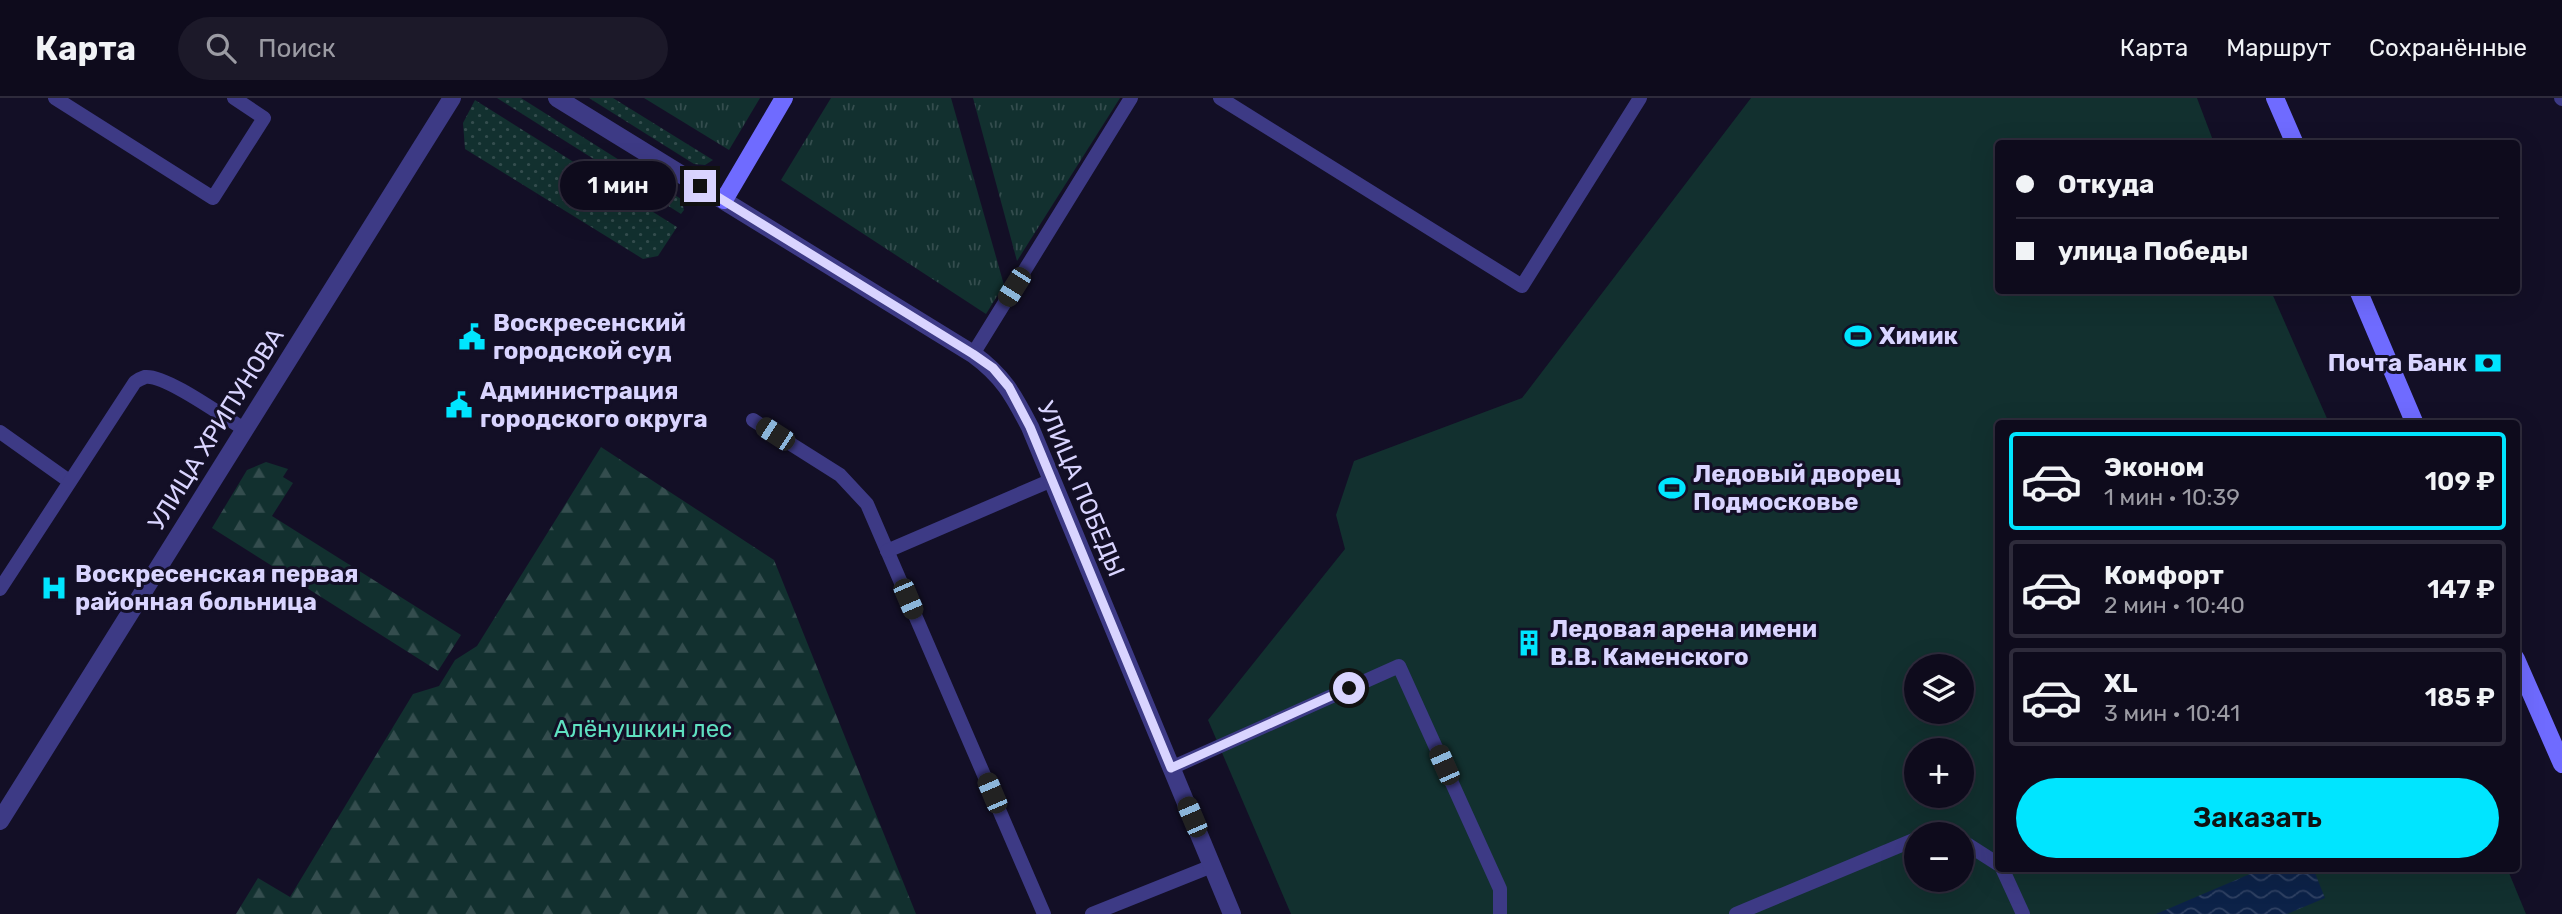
<!DOCTYPE html>
<html lang="ru">
<head>
<meta charset="utf-8">
<style>
	:root { --surface:#0e0b1c; --page:#1c1929; --text:#f1f3f6; --muted:#9b9ba3; --line:#2e2b3b; --accent:#00e5ff }
	body { margin:0; font-family:Rubik,sans-serif; background:var(--page); color:var(--text); height:100vh; display:flex; flex-direction:column; font-size:26px; white-space:nowrap }
	* { box-sizing:border-box; margin:0 }
	p { font-size:23px; color:var(--muted) }
	.icon { flex:none; width:38px; height:38px; fill:none; stroke:currentColor; stroke-width:2; stroke-linecap:round; stroke-linejoin:round }
	.map { position:relative; flex:1; overflow:hidden }
	.sheet { position:absolute; left:1995px; top:322px; width:525px; height:452px; display:flex; flex-direction:column; background:var(--surface); border-radius:7px; box-shadow:0 7px 28px #0002,0 0 0 2px var(--line) }
	.sheet>* { flex:none }
	.banner { position:absolute; left:1995px; top:42px; width:525px; height:154px; border-radius:7px; box-shadow:0 7px 28px #0002,0 0 0 2px var(--line); display:grid; align-content:center; height:154px; padding:0 21px; background:var(--surface) }
	.tools { position:absolute; left:1904px; top:556px; display:grid; gap:14px }
	.tools a { display:grid; place-items:center; width:70px; height:70px; border-radius:50%; background:var(--surface); box-shadow:0 7px 28px #0002,0 0 0 2px var(--line); font-size:35px }
	.end { position:absolute; width:32px; height:32px; margin:-16px; border:9px solid #d9d4ff; background:#111; box-shadow:0 0 0 4px #111 }
	.from { border-radius:50% }
	.bubble { position:absolute; height:49px; border-radius:24px; background:var(--surface); box-shadow:0 7px 28px #0002,0 0 0 2px var(--line); font-size:23px; font-weight:600; line-height:49px; text-align:center }
	.car { position:absolute; width:21px; height:42px; margin:-21px -10px; border-radius:9px; box-shadow:0 0 5px 2px #0007; background:linear-gradient(#222 24%,#8ab4d8 0 40%,#222 0 76%,#8ab4d8 0 86%,#222 0) }
	.banner b { display:flex; align-items:center; gap:24px; height:66px; font-size:26px }
	.banner b+b { border-top:2px solid var(--line) }
	.banner i { width:18px; height:18px; background:var(--text) }
	ul { padding:12px 0 0; list-style:none }
	li { display:flex; align-items:center; gap:21px; height:98px; margin:0 14px 10px; padding:0 7px; border:4px solid var(--line); border-radius:7px }
	li div { flex:1 }
	li b { display:block; font-size:26px }
	li em { font-style:normal; font-weight:600 }
	li.selected { border-color:var(--accent) }
	li>.icon { width:63px; height:63px; stroke-width:1.5 }
	.action { display:flex; gap:14px; margin-top:auto; padding:14px 21px }
	.action a { flex:1; height:80px; border-radius:42px; background:var(--accent); color:#111; font-size:28px; font-weight:600; line-height:80px; text-align:center }
	header { display:flex; align-items:center; gap:42px; box-sizing:border-box; height:98px; padding:0 35px; background:var(--surface); border-bottom:2px solid var(--line) }
	header strong { font-size:33px }
	nav { display:flex; gap:38px; margin-inline-start:auto; font-size:24px }
	.search { width:490px; height:63px; background:var(--page); display:flex; align-items:center; gap:18px; box-sizing:border-box; padding:0 24px; border-radius:38px; color:var(--muted); font-size:26px }
	.map>svg:first-child { display:block }
</style>
</head>
<body>
<header>
<strong>Карта</strong>
<div class="search"><svg class="icon" aria-label="search" viewBox="0 0 24 24"><circle cx="10" cy="10" r="6"/><path d="M15 15l6 6"/></svg>Поиск</div>
<nav><a>Карта</a><a>Маршрут</a><a>Сохранённые</a></nav>
</header>
<div class="map">
<svg width="2562" height="816" viewBox="0 0 2562 816">
	<defs>
		<pattern id="grass-dots" width="8" height="8" patternUnits="userSpaceOnUse" patternTransform="scale(1.75)"><rect width="8" height="8" fill="#12302f"/><path d="M2 2h.1M6 6h.1" fill="none" stroke="#344d4e" stroke-width="1.8" stroke-linecap="round"/></pattern>
		<pattern id="forest-firs" width="22" height="20" patternUnits="userSpaceOnUse" patternTransform="scale(1.75)"><rect width="22" height="20" fill="#12302f"/><path d="M5 1l3.5 6h-7zM16 11l3.5 6h-7z" fill="#344d4e"/></pattern>
		<pattern id="park-tufts" width="24" height="20" patternUnits="userSpaceOnUse" patternTransform="scale(1.75)"><rect width="24" height="20" fill="#12302f"/><path d="M3 7l-1-3M5 7V3M7 7l1-3M15 17l-1-3M17 17v-4M19 17l1-3" fill="none" stroke="#344d4e"/></pattern>
		<pattern id="water-waves" width="16" height="10" patternUnits="userSpaceOnUse" patternTransform="scale(1.75)"><rect width="16" height="10" fill="#0c2248"/><path d="M0 5q4-4 8 0t8 0" fill="none" stroke="#2f4163"/></pattern>
	</defs>
	<rect width="100%" height="100%" fill="#130f26"/>
	<!-- grass -->
	<g fill="url(#grass-dots)">
		<polygon points="497,0 521,0 681,101 684,112 681,116"/>
		<polygon points="589,0 613,0 713,62 705,67 694,66"/>
		<polygon points="475,2 677,129 658,158 643,161 465,51 463,25"/>
	</g>
	<!-- forest -->
	<g fill="url(#forest-firs)">
		<polygon points="601,349 774,462 916,816 236,816 258,780 290,799 413,596 439,588 455,562 477,548"/>
		<polygon points="266,364 288,371 283,379 293,385 272,418 461,537 438,573 212,430 247,372"/>
	</g>
	<!-- park -->
	<g fill="url(#park-tufts)">
		<polygon points="644,0 760,0 729,52"/>
		<polygon points="831,0 951,0 1004,187 986,216 781,82"/>
		<polygon points="973,0 1120,0 1017,163"/>
	</g>
	<!-- garden -->
	<path fill="#12302f" fill-rule="evenodd" d="M 1751,0 L 2197,0 L 2214,45 L 1998,46 L 1998,192 L 2271,193 L 2329,325 L 1998,326 L 1998,770 L 2507,770 L 2526,816 L 1291,816 L 1208,622 L 1345,451 L 1336,417 L 1354,363 L 1522,300 ZM 1916,569 L 1962,569 L 1962,614 L 1916,614 ZM 1916,653 L 1962,653 L 1962,698 L 1916,698 ZM 1916,737 L 1962,737 L 1962,782 L 1916,782 Z"/>
	<!-- water -->
	<polygon fill="url(#water-waves)" points="2264,770 2313,770 2325,800 2287,816 2156,816"/>
	<g fill="none" stroke-linecap="round" stroke-linejoin="round">
		<!-- lane -->
		<g stroke="#3d3a85" stroke-width="14">
			<polyline points="55,0 213,100 264,20 234,0"/>
			<polyline points="1220,0 1522,188 1640,0"/>
			<polyline points="2561,0 2562,1"/>
			<polyline points="973,256 1131,0"/>
			<polyline points="753,322 840,377 867,406 1044,816"/>
			<polyline points="0,334 69,383"/>
			<polyline points="887,453 1052,382"/>
			<path d="M 0,491 L 135,284 C 138,282 142,280 145,279 C 165,276 225,320 244,331"/>
			<polyline points="1171,670 1399,568 1500,791 1500,816"/>
			<polyline points="1925,737 1942,730 1953,737"/>
			<polyline points="1962,743 1998,766"/>
			<polyline points="2002,770 2023,816"/>
			<polyline points="1092,816 1212,768"/>
			<polyline points="1736,816 1916,741"/>
		</g>
		<!-- street -->
		<g stroke="#3d3a85" stroke-width="18">
			<path d="M 557,0 L 973,256 C 1003,278 1013,296 1030,329 L 1232,816"/>
			<polyline points="0,723 452,0"/>
		</g>
		<!-- secondary -->
		<g stroke="#6f6bff" stroke-width="18">
			<polyline points="2275,0 2295,46"/>
			<polyline points="724,102 784,0"/>
			<polyline points="2358,192 2415,326"/>
			<polyline points="2516,561 2562,666"/>
		</g>
	</g>
	<g fill="none" stroke-linecap="round" stroke-linejoin="round">
		<!-- route -->
		<polyline stroke="#d9d4ff" stroke-width="9" points="700,88 973,256 993,270 1009,289 1030,329 1171,670 1349,590"/>
	</g>
	<!-- icons -->
	<defs>
		<g id="stadium-bare" transform="scale(2.1)"><path d="M0-5a6.5 5 0 1 0 0 10a6.5 5 0 1 0 0-10ZM-3.5-1.8h7v3.6h-7Z" fill="#00e5ff" stroke="#130f26" stroke-width="2.5" paint-order="stroke"/></g>
		<g id="civic-bare" transform="scale(2.1)"><path d="M-.6-6.5H3V-4.5H.6V-3L4-1V1h2V6H-6V1h2V-1L-.6-3ZM-1.2 2.5V6h2.4V2.5Z" fill="#00e5ff" stroke="#130f26" stroke-width="2.5" paint-order="stroke"/></g>
		<g id="bank-bare" transform="scale(2.1)"><path d="M-6-4H6V4H-6ZM0-2.3a2.3 2.3 0 1 0 0 4.6a2.3 2.3 0 1 0 0-4.6Z" fill="#00e5ff" stroke="#130f26" stroke-width="2.5" paint-order="stroke"/></g>
		<g id="hospital-bare" transform="scale(2.1)"><path d="M-5-5h3v3.5h4V-5h3V5h-3V1.5h-4V5h-3Z" fill="#00e5ff" stroke="#130f26" stroke-width="2.5" paint-order="stroke"/></g>
		<g id="building-bare" transform="scale(2.1)"><path d="M-4-6H4V6H1V3H-1V6H-4ZM-2.5-4.3h1.7v1.8h-1.7ZM.8-4.3h1.7v1.8H.8ZM-2.5-1h1.7V.8h-1.7ZM.8-1h1.7V.8H.8Z" fill="#00e5ff" stroke="#130f26" stroke-width="2.5" paint-order="stroke"/></g>
	</defs>
	<g fill-rule="evenodd">
		<use href="#stadium-bare" x="1858" y="238"/>
		<use href="#civic-bare" x="472" y="239"/>
		<use href="#bank-bare" x="2488" y="265"/>
		<use href="#civic-bare" x="459" y="307"/>
		<use href="#stadium-bare" x="1672" y="390"/>
		<use href="#hospital-bare" x="54" y="490"/>
		<use href="#building-bare" x="1529" y="545"/>
	</g>
	<g text-anchor="middle" stroke-width="6" stroke-linejoin="round" paint-order="stroke">
		<!-- poi labels -->
		<g font-size="24" font-weight="bold" fill="#d9d4ff" stroke="#130f26" text-anchor="start">
			<text x="493" y="233">Воскресенский<tspan x="493" dy="28">городской суд</tspan></text>
			<text x="1879" y="246">Химик</text>
			<text x="2467" y="273" text-anchor="end">Почта Банк</text>
			<text x="480" y="301">Администрация<tspan x="480" dy="28">городского округа</tspan></text>
			<text x="1693" y="384">Ледовый дворец<tspan x="1693" dy="28">Подмосковье</tspan></text>
			<text x="75" y="484">Воскресенская первая<tspan x="75" dy="28">районная больница</tspan></text>
			<text x="1550" y="539">Ледовая арена имени<tspan x="1550" dy="28">В.В. Каменского</tspan></text>
		</g>
		<!-- street labels -->
		<g font-size="24" fill="#d9d4ff" stroke="#130f26">
			<text transform="translate(216 331) rotate(-58)" y="8">УЛИЦА ХРИПУНОВА</text>
			<text transform="translate(1081 391) rotate(67)" y="8">УЛИЦА ПОБЕДЫ</text>
		</g>
		<!-- park labels -->
		<g font-size="24" fill="#5fe0c0" stroke="#130f26">
			<text x="643" y="639">Алёнушкин лес</text>
		</g>
	</g>
</svg>
<div class="tools">
<a><svg class="icon" aria-label="layers" viewBox="0 0 24 24"><path d="M12 4l9 5-9 5-9-5zM3 14l9 5 9-5"/></svg></a>
<a>+</a>
<a>−</a>
</div>
<i class="end from" style="left:1349px;top:590px"></i>
<i class="end" style="left:700px;top:88px"></i>
<div class="bubble" style="left:560px;top:63px;width:116px">1 мин</div>
<i class="car" style="left:1014px;top:189px;rotate:212deg"></i>
<i class="car" style="left:775px;top:336px;rotate:303deg"></i>
<i class="car" style="left:908px;top:501px;rotate:157deg"></i>
<i class="car" style="left:1444px;top:667px;rotate:336deg"></i>
<i class="car" style="left:992px;top:695px;rotate:337deg"></i>
<i class="car" style="left:1192px;top:719px;rotate:337deg"></i>
<div class="banner">
<b><i class="from"></i>Откуда</b>
<b><i></i>улица Победы</b>
</div>
<section class="sheet">
<ul>
<li class="selected"><svg class="icon" aria-label="car" viewBox="0 0 24 24"><path d="M5 17H2v-5l4-1 3-4h7l3 4 3 1v5h-3M9 17h6M6 11h13"/><circle cx="7" cy="17" r="2"/><circle cx="17" cy="17" r="2"/></svg><div><b>Эконом</b><p>1 мин · 10:39</p></div><em>109 ₽</em></li>
<li><svg class="icon" aria-label="car" viewBox="0 0 24 24"><path d="M5 17H2v-5l4-1 3-4h7l3 4 3 1v5h-3M9 17h6M6 11h13"/><circle cx="7" cy="17" r="2"/><circle cx="17" cy="17" r="2"/></svg><div><b>Комфорт</b><p>2 мин · 10:40</p></div><em>147 ₽</em></li>
<li><svg class="icon" aria-label="car" viewBox="0 0 24 24"><path d="M5 17H2v-5l4-1 3-4h7l3 4 3 1v5h-3M9 17h6M6 11h13"/><circle cx="7" cy="17" r="2"/><circle cx="17" cy="17" r="2"/></svg><div><b>XL</b><p>3 мин · 10:41</p></div><em>185 ₽</em></li>
</ul>
<div class="action"><a>Заказать</a></div>
</section>
</div>
</body>
</html>
